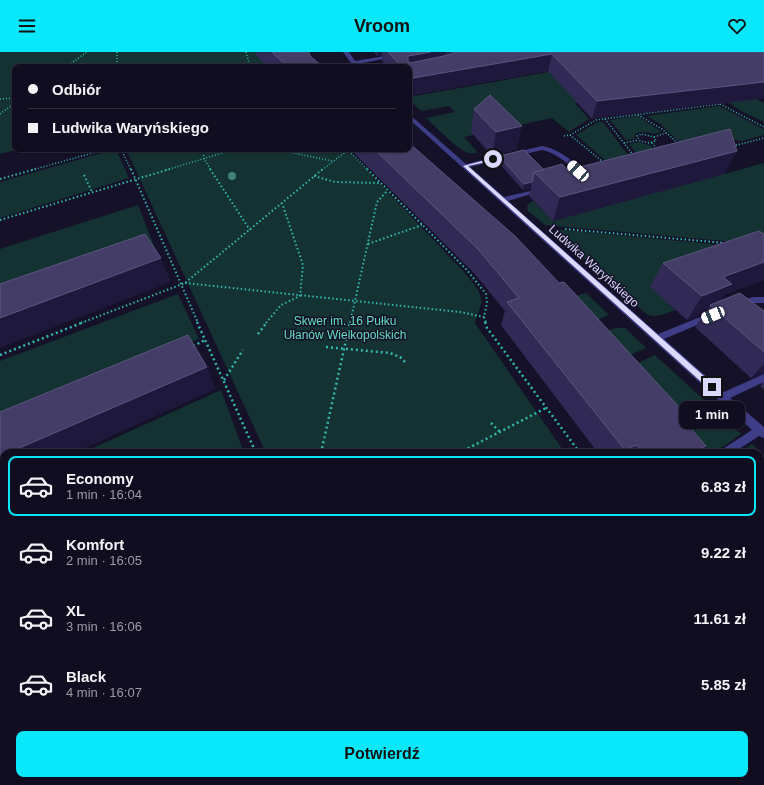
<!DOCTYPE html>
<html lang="pl">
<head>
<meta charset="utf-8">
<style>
	:root { --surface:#0f0d1f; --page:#181628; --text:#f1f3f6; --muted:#9b9ca4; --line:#2f2d3d; --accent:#09e7fb }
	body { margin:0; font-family:Arial,sans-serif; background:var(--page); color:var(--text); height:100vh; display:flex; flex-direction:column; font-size:15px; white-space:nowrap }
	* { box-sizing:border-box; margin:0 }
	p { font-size:13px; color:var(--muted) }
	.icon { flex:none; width:22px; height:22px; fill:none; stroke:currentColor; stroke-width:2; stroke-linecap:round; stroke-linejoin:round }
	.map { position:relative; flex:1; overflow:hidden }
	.drawer { position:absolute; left:0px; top:397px; width:764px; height:336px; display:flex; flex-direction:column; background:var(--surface); border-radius:12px 12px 0 0; box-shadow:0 1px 3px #0004,0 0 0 1px var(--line) }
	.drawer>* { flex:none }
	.guide { position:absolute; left:12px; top:12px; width:400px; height:88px; border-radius:8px; box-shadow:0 1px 3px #0004,0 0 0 1px var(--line); display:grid; align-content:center; height:88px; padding:0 16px; background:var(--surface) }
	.end { position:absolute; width:18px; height:18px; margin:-9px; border:5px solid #dcd9fe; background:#111; box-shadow:0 0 0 2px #111 }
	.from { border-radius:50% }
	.bubble { position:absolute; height:28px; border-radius:8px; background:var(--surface); box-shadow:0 1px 3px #0004,0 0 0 1px var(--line); font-size:13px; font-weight:700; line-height:28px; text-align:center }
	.car { position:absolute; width:12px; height:24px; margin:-12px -6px; border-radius:5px; box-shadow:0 0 3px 1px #0007; background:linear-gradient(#fff 24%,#345 0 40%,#fff 0 76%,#345 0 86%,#fff 0) }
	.guide b { display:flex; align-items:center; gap:14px; height:38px; font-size:15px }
	.guide b+b { border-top:1px solid var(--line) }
	.guide i { width:10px; height:10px; background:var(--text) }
	ul { padding:7px 0 0; list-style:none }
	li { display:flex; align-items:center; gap:12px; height:60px; margin:0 8px 6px; padding:0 8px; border:2px solid transparent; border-radius:8px }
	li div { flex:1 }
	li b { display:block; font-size:15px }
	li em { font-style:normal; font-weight:700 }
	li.current { border-color:var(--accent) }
	li>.icon { width:36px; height:36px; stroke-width:1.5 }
	.cta { display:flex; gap:8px; margin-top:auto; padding:8px 16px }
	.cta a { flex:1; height:46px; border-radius:8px; background:var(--accent); color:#111; font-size:16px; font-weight:700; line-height:46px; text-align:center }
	header { display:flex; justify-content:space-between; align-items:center; height:52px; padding:0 16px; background:var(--accent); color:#111; font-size:18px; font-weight:700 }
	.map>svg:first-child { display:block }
</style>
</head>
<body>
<header><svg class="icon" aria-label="menu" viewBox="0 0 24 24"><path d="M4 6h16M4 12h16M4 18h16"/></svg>Vroom<svg class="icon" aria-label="heart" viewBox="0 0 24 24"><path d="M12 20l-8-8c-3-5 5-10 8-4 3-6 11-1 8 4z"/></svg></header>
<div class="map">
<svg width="764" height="733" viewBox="0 0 764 733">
	<rect width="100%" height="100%" fill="#141129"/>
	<!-- green -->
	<g fill="#143231">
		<polygon points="0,0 272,0 276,15 15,15 15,97 19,97 0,102"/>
		<path d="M 633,5 L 695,37 L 575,51 L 589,67 L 569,80 L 552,66 L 464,85 L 478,101 C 474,101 471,102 468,101 C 458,98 435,74 426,66 L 455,60 L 449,54 L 421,59 L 409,48 L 409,45 Z"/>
		<polygon points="720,26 764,51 764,70 741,59 706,35"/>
		<polygon points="719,54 764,77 764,83 742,89 716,85 690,95 678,89 660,72 647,64"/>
		<path d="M 637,64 L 662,80 L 653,82 C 647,80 641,79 635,82 L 634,87 L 626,88 L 610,68 Z"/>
		<polygon points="598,70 603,70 637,115 619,120 576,83"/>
		<polygon points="637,90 650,93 655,98 646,113 629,92"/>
		<polygon points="116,97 129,126 0,166 0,130"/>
		<path d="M 126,97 L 347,97 L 466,222 C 472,230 484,242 481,253 C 479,259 476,265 475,271 L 565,401 L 266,401 Z"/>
		<polygon points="764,111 764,196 724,189 545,173 528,159 527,155 529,151 533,149 553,169"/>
		<polygon points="138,153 157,201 0,259 0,197"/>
		<path d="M 557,178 L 563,178 L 722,193 L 651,234 L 675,258 C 666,261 658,266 648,263 L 557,184 L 555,180 Z"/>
		<polygon points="586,241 609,263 586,273 569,246"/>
		<polygon points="178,242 199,287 0,371 0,309"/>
		<polygon points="616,276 625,276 646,296 621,307 594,283"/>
		<path d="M 655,303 L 741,382 C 731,388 712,407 700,398 L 629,315 Z"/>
		<polygon points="221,338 244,401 82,401"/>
		<polygon points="752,392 764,403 764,453 760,452 760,401 739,401"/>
		<polygon points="4,436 4,571 0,574 0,438"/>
		<path d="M 764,529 L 764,572 C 759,560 756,540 764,529 Z"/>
		<polygon points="4,684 4,729 196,729 190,733 0,733 0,686"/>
		<polygon points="440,729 592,729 588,733 442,733"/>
	</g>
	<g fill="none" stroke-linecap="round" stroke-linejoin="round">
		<!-- path-far3 -->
		<g stroke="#32b9ae" stroke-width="1.5" stroke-dasharray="1 2" stroke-linecap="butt">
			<polyline points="117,0 117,15"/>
			<polyline points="246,0 250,15"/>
			<polyline points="66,15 87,0"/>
			<polyline points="0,47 15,46"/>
			<polyline points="720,52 764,75"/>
			<polyline points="0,62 15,51"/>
			<polyline points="638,63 662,77 679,92"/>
			<polyline points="605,67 634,104"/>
			<polygon points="642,82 654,85 656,89 649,91 640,89 637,84"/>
			<polyline points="570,83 603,110"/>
			<polyline points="564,84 570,83 596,68 720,52"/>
			<polyline points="654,85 666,81"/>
			<polyline points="624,91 638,88"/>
			<polyline points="652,91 658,98"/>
			<polyline points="733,94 764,86"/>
			<polyline points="121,97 131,118"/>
			<polyline points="203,97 204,107 211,118"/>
			<polyline points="275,97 332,109"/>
			<polyline points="347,97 368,118"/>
			<polyline points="32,118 107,97"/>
			<polyline points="166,118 236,97"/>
			<polyline points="322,118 348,98"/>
		</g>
		<!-- path-far2 -->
		<g stroke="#32b9ae" stroke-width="2" stroke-dasharray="1.5 2.5" stroke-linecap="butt">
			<polyline points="131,117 198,271"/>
			<polyline points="210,117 250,178"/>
			<polyline points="367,117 467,218 486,242 487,251 484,265 486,271"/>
			<polyline points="84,123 92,140"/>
			<polyline points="314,124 335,130 379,131"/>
			<polyline points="0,127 36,117"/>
			<polyline points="0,168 170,117"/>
			<polyline points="565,177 725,191"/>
			<polyline points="368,192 422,173"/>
			<polyline points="185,231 460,260 484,265"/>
			<polyline points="81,271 185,231 323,117"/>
			<polyline points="266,271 281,253 300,244 303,213 282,151"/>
			<polyline points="350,271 377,150 387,139"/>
		</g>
		<!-- path-far1 -->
		<g stroke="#32b9ae" stroke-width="2.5" stroke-dasharray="2 3" stroke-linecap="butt">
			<polyline points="197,270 256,401"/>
			<polyline points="485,270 487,276 580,401"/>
			<polyline points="258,282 267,270"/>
			<polyline points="193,294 205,288"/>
			<polyline points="326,295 390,301 400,305 406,311"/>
			<polyline points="0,303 84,270"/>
			<polyline points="224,328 243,298"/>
			<polyline points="491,371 500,380"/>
			<polyline points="321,401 350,270"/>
			<polyline points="459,401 546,356"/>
		</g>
		<!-- path -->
		<g stroke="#32b9ae" stroke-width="3.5" stroke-dasharray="2.5 4" stroke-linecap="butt">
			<polyline points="760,479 764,483"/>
			<polyline points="760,519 764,516"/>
			<polyline points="760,595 764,599"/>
			<polyline points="0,673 4,670"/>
			<polyline points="425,729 427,733"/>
			<polyline points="212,733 218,729"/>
			<polyline points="464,733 469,729"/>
		</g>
		<!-- minor -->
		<g fill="#3e3d87" fill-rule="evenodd">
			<polygon points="343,0 349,0 355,9 409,0 421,0 357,12 360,15 354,15"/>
			<path d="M 409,62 L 466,112 L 542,94 C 558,97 576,109 583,123 L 580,127 L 576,127 L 575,126 L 577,123 C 571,112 554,100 542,98 L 470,115 L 504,145 L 544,136 L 544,138 L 508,149 L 658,282 L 710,261 L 716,261 L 717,263 L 716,265 L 664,287 L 724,340 L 764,322 L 764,330 L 730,346 L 764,375 L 764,386 L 759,384 L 733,401 L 720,401 L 721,398 L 752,378 L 409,67 Z"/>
			<polygon points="753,245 764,245 764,251 753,251 739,255 735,252 736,250"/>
			<polygon points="764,658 764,675 760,677 760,660"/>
			<polygon points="699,729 715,729 714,733 698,733"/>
		</g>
	</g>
	<!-- trees -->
	<circle fill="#41827b" cx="232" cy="124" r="4"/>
	<!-- wall -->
	<g fill="#322a56">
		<polygon points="255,0 309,0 310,4 323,15 268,15 256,3"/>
		<polygon points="374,0 764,0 759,47 592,67 548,19 412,43 409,40 409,15 387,15 382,9 382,3 377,4"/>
		<polygon points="474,57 517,97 492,104 471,80"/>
		<polygon points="350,97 409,97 559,231 692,369 689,374 700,401 598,401 501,273 505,259 474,221"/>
		<polygon points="737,99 724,122 553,169 529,144 531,136 523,138 498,110 499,104 544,118 568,118"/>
		<polygon points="764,182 764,228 725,242 720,249 764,259 764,322 751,326 695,275 706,260 687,268 650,235 663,211"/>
		<polygon points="764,329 764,338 760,334"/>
	</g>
	<!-- shaded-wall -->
	<g fill="#1e183c">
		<polygon points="377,0 382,0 382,3 377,4"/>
		<polygon points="431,0 446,0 444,14 408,15 408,4"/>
		<polygon points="552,2 548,19 412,43 413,26"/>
		<polygon points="764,30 764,46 759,47 592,67 597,49"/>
		<polygon points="522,74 517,97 492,104 496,80"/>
		<polygon points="737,99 724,122 553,169 560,145"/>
		<polygon points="532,130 531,136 523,138 524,132"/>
		<polygon points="161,206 171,230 0,296 0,266"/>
		<polygon points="764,210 764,228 725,242 716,255 710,253 706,260 687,268 702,244 723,225"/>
		<polygon points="764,312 764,322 751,326"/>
		<polygon points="207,315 216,337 74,401 8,401"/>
		<polygon points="692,369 675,390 687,372"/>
		<polygon points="637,393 631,401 623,401 625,398"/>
		<polygon points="706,394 700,401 690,401"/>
		<polygon points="4,403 4,433 0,434 0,405"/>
		<polygon points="4,629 4,654 0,656 0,631"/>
	</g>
	<!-- building -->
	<g fill="#443d68" stroke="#5c557f">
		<polygon points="272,0 309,0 310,4 323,15 288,15"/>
		<polygon points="388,0 431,0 408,4 408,9 410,11 453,2 453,0 764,0 764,30 597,49 552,2 413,26 409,22 409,15 402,15"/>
		<polygon points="490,43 522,74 496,80 474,57"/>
		<polygon points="730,77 737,99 560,145 534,120 562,112 568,118"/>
		<polygon points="409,91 516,185 559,231 564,230 692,369 687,372 706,394 690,401 644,401 637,393 625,398 507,250 519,246 478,197 374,97 409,97"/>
		<polygon points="524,98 544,118 534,120 532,130 524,132 499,104"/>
		<polygon points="759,179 764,182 764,210 723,225 732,232 702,244 663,211"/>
		<polygon points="145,182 161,206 0,266 0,232"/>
		<polygon points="740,241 764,259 764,300 710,253"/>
		<polygon points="188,283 207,315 8,401 4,401 4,403 0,405 0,360"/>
		<polygon points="4,552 4,629 0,631 0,554"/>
		<polygon points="231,729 381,729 376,733 226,733"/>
	</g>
	<!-- route -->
	<polygon fill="#dcd9fe" points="493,106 495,108 468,114 714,333 714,337 709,337 463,114"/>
	<g text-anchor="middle" stroke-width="3" stroke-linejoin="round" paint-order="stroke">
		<!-- street labels -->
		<g font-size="12" fill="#dcd9fe" stroke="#141129">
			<text transform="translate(594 214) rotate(42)" y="4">Ludwika Waryńskiego</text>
		</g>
		<!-- park labels -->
		<g font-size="12" fill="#65debe" stroke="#141129">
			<text x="345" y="273">Skwer im. 16 Pułku<tspan x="345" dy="14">Ułanów Wielkopolskich</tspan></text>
		</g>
	</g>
</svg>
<i class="end from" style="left:493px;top:107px"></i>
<i class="end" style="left:712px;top:335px"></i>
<div class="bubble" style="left:679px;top:349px;width:66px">1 min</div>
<i class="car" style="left:578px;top:119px;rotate:312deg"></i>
<i class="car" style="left:713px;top:263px;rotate:248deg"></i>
<div class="guide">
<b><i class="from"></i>Odbiór</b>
<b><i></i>Ludwika Waryńskiego</b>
</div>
<section class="drawer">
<ul>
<li class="current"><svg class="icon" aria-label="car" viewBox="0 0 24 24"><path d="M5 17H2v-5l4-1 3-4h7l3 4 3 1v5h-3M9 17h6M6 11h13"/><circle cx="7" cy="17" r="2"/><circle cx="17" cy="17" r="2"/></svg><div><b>Economy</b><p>1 min · 16:04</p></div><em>6.83 zł</em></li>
<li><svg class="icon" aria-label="car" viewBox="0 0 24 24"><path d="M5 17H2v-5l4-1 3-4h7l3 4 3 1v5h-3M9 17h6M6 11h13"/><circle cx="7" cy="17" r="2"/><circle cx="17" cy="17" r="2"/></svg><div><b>Komfort</b><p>2 min · 16:05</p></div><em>9.22 zł</em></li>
<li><svg class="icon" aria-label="car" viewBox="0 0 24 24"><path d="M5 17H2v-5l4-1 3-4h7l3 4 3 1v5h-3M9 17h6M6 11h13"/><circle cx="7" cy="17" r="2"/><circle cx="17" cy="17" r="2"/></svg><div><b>XL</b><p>3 min · 16:06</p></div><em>11.61 zł</em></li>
<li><svg class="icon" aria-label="car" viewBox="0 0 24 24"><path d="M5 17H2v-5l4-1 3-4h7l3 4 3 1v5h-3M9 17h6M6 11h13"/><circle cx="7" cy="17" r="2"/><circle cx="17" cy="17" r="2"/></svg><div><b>Black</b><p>4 min · 16:07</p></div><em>5.85 zł</em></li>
</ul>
<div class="cta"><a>Potwierdź</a></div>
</section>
</div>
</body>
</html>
